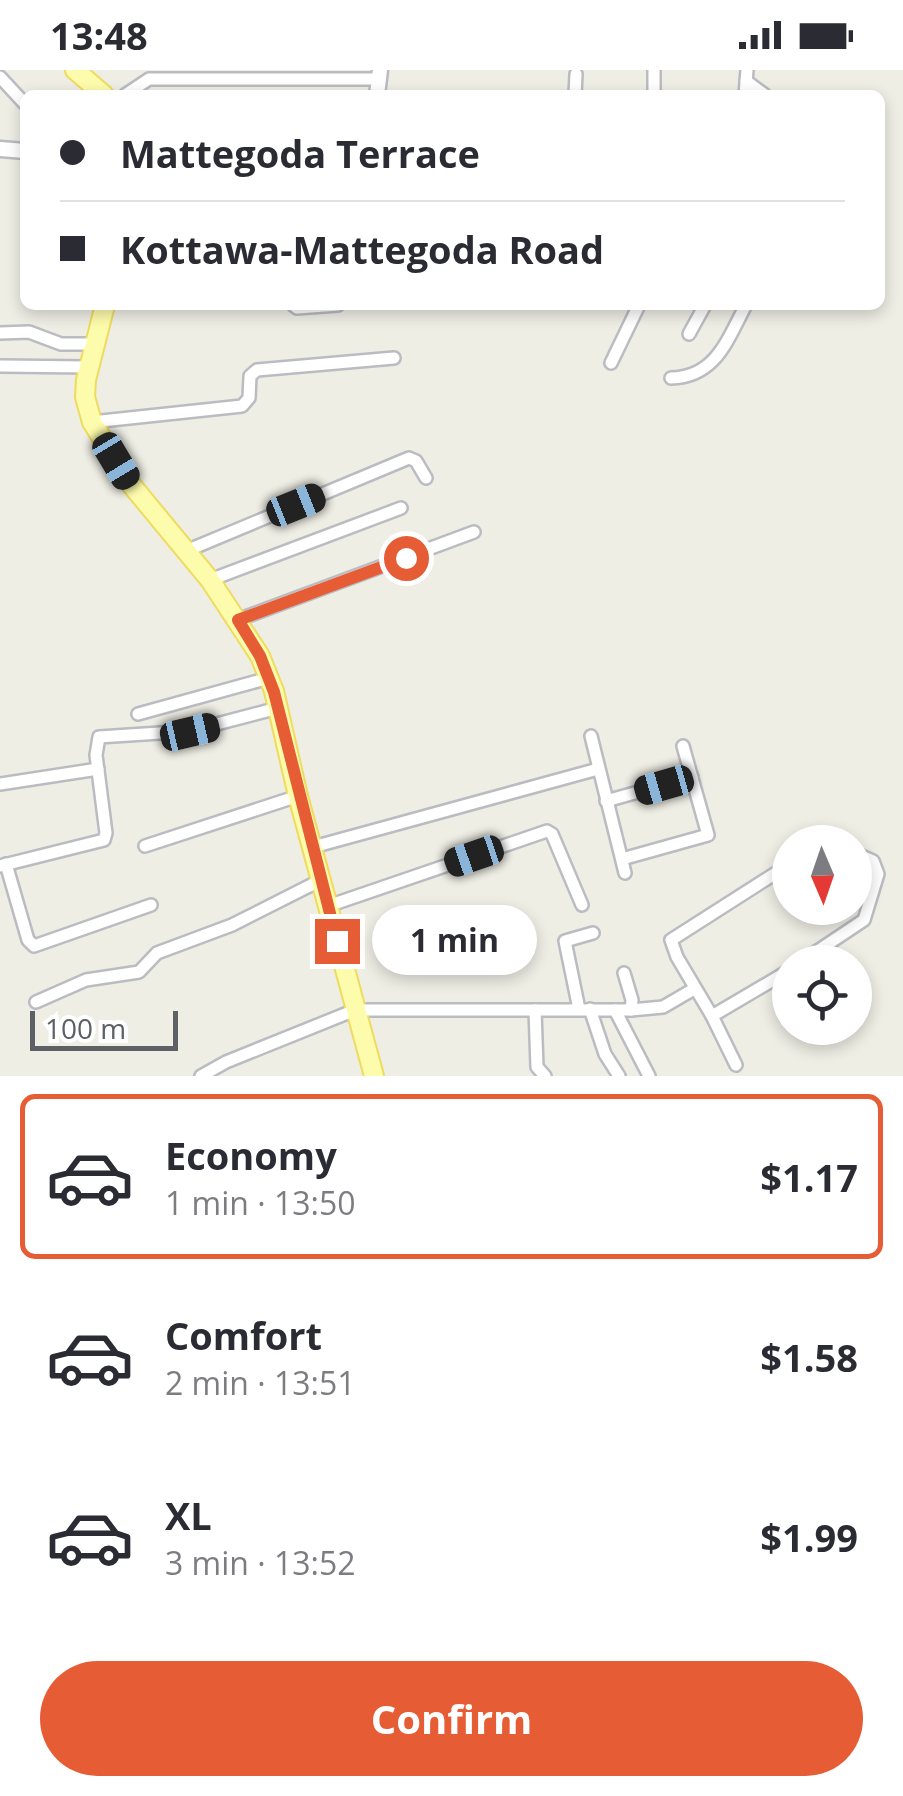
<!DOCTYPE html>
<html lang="en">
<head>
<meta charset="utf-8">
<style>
	:root { --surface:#fff; --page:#f2f2f3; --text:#2b2b33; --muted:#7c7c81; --line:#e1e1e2; --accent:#e65c34 }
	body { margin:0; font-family:"Open Sans",sans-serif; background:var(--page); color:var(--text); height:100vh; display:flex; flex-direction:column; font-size:38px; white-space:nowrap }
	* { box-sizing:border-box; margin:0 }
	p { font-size:32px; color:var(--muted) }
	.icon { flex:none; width:55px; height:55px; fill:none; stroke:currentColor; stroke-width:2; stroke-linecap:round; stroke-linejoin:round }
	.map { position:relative; height:1006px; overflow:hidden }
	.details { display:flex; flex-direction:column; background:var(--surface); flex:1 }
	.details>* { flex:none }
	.hud { position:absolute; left:20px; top:20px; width:865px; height:220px; border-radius:15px; box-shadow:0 5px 15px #0003; display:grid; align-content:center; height:220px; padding:0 40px; background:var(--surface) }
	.needle { width:65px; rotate:178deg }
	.tools { position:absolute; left:772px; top:755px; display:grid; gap:20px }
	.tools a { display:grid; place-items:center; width:100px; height:100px; border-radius:50%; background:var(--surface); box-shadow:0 5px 15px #0003; font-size:50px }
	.scale { position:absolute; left:30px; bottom:25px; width:148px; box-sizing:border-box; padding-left:10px; border:5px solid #5d6065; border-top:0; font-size:28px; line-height:35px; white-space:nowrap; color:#5d6065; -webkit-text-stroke:8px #fff; paint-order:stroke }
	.end { position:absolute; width:45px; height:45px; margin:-22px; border:12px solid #e65c34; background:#fff; box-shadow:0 0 0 5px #fff }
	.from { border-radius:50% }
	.bubble { position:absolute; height:70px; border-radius:35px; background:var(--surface); box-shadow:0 5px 15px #0003; font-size:32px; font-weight:700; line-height:70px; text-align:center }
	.car { position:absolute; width:30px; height:60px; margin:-30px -15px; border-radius:12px; box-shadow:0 0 8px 2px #0007; background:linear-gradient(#222 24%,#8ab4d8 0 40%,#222 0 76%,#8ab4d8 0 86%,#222 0) }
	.hud b { display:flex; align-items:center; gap:35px; height:95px; font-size:38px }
	.hud b+b { border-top:2px solid var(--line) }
	.hud i { width:25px; height:25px; background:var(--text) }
	ul { padding:18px 0 0; list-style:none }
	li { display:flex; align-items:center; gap:30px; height:165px; margin:0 20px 15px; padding:0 20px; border:5px solid transparent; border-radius:15px }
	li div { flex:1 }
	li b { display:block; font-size:38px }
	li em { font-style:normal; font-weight:700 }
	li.active { border-color:var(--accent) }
	li>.icon { width:90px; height:90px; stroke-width:1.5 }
	.primary-button { display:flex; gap:20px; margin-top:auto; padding:20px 40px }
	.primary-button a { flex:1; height:115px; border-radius:60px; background:var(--accent); color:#fff; font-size:40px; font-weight:700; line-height:115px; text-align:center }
	.status { display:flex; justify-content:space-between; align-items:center; height:70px; padding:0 50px; background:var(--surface); direction:ltr }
	.status svg { height:28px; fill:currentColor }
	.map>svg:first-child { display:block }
</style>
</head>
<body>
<div class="status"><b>13:48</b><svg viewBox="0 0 49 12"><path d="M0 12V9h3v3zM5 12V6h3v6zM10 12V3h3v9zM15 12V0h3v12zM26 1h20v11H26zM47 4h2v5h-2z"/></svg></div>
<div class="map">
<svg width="903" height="1006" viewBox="0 0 903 1006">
	<rect width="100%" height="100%" fill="#efeee5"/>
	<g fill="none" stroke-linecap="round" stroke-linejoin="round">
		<!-- minor casing -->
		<g stroke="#babcc1" stroke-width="16">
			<g id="minor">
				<polyline points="0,7 25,34"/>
				<polyline points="746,11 765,25"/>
				<polyline points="125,25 149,9 380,9"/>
				<polyline points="575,25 576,4"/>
				<polyline points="654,25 654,0"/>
				<polyline points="745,25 747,0"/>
				<polyline points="293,235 297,238 338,235"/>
				<polyline points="0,263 29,262 61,274 94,274"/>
				<polyline points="689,264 705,235"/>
				<polyline points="611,293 639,235"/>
				<polyline points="0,296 88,297"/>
				<path d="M 671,308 C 716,307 727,270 746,235"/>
				<polyline points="92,352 242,336 249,328 250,306 257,300 394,288"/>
				<polyline points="186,481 409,388 416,391 426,408"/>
				<polyline points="210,510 401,438"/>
				<polyline points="237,550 474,462"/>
				<polyline points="138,644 269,608"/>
				<polyline points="591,666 625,803"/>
				<polyline points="0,714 98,699"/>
				<polyline points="606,731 692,707"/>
				<polyline points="145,776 298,726"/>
				<polyline points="313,777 598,699"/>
				<polyline points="622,789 708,765 683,676"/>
				<polyline points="6,794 28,870 34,876 151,835"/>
				<polyline points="790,794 671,870 677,887 712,946 790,900"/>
				<polyline points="0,796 104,770 106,763 96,685 99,667 190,661 278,638"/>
				<polyline points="328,836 547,761 552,764 582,835"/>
				<polyline points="826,876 836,892"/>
				<polyline points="801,892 864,850 878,804 873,791 855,783"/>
				<polyline points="624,903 632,930 631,940"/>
				<polyline points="855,924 857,927"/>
				<polyline points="36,932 86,910 139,902 157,883 232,855 321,810"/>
				<polyline points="579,939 565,871 593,863"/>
				<polyline points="590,939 605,984 619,1006"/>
				<polyline points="535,940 537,997 545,1006"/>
				<polyline points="615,940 649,1006"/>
				<polyline points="712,946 736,995"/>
				<polyline points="201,1006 226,992 355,940 631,940 663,937 694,919"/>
			</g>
		</g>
		<!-- tertiary casing -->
		<g stroke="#babcc1" stroke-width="19">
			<g id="tertiary">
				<polyline points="377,25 380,0"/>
				<polyline points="0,79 25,81"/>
			</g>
		</g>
		<!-- primary casing -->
		<g stroke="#efdb5f" stroke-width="22">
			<g id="primary">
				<polyline points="75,0 104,25"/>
				<polyline points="105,235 86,310 85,327 92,352 129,412 210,510 260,586 274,621 298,726 374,1006"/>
			</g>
		</g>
		<!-- minor -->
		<use href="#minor" stroke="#fff" stroke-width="11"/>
		<!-- tertiary -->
		<use href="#tertiary" stroke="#fff" stroke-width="14"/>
		<!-- primary -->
		<use href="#primary" stroke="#fdfcac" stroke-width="18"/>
	</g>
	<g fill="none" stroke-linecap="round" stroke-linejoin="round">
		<!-- route -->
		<polyline stroke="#e65c34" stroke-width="12" points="337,871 274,622 260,586 238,550 406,488"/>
	</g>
</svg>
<div class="tools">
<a><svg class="needle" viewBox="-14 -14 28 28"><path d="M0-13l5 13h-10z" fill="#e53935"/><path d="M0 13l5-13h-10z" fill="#7c7c81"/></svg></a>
<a><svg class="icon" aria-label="locate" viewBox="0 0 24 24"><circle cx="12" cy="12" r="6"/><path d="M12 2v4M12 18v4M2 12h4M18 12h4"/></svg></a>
</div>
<div class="scale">100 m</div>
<i class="end from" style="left:406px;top:488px"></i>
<i class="end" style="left:337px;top:871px"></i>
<div class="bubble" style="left:372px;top:835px;width:165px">1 min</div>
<i class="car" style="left:116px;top:391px;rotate:149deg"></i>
<i class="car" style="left:296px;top:435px;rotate:68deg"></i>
<i class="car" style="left:190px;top:662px;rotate:77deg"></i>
<i class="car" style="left:664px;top:715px;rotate:254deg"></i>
<i class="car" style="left:474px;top:786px;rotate:251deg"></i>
<div class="hud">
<b><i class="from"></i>Mattegoda Terrace</b>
<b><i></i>Kottawa-Mattegoda Road</b>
</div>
</div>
<section class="details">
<ul>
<li class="active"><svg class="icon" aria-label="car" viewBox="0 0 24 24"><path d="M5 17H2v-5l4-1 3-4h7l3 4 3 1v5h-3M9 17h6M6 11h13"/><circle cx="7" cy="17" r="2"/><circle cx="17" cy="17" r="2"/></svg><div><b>Economy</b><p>1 min · 13:50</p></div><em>$1.17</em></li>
<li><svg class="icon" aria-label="car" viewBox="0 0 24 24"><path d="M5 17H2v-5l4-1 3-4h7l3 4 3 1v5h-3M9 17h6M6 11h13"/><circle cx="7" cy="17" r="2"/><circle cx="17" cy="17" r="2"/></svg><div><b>Comfort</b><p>2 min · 13:51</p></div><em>$1.58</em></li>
<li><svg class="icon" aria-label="car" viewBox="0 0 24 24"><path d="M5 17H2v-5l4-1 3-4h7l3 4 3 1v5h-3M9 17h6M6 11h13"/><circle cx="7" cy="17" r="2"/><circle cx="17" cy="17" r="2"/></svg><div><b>XL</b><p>3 min · 13:52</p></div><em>$1.99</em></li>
</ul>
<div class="primary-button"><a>Confirm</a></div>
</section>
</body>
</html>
